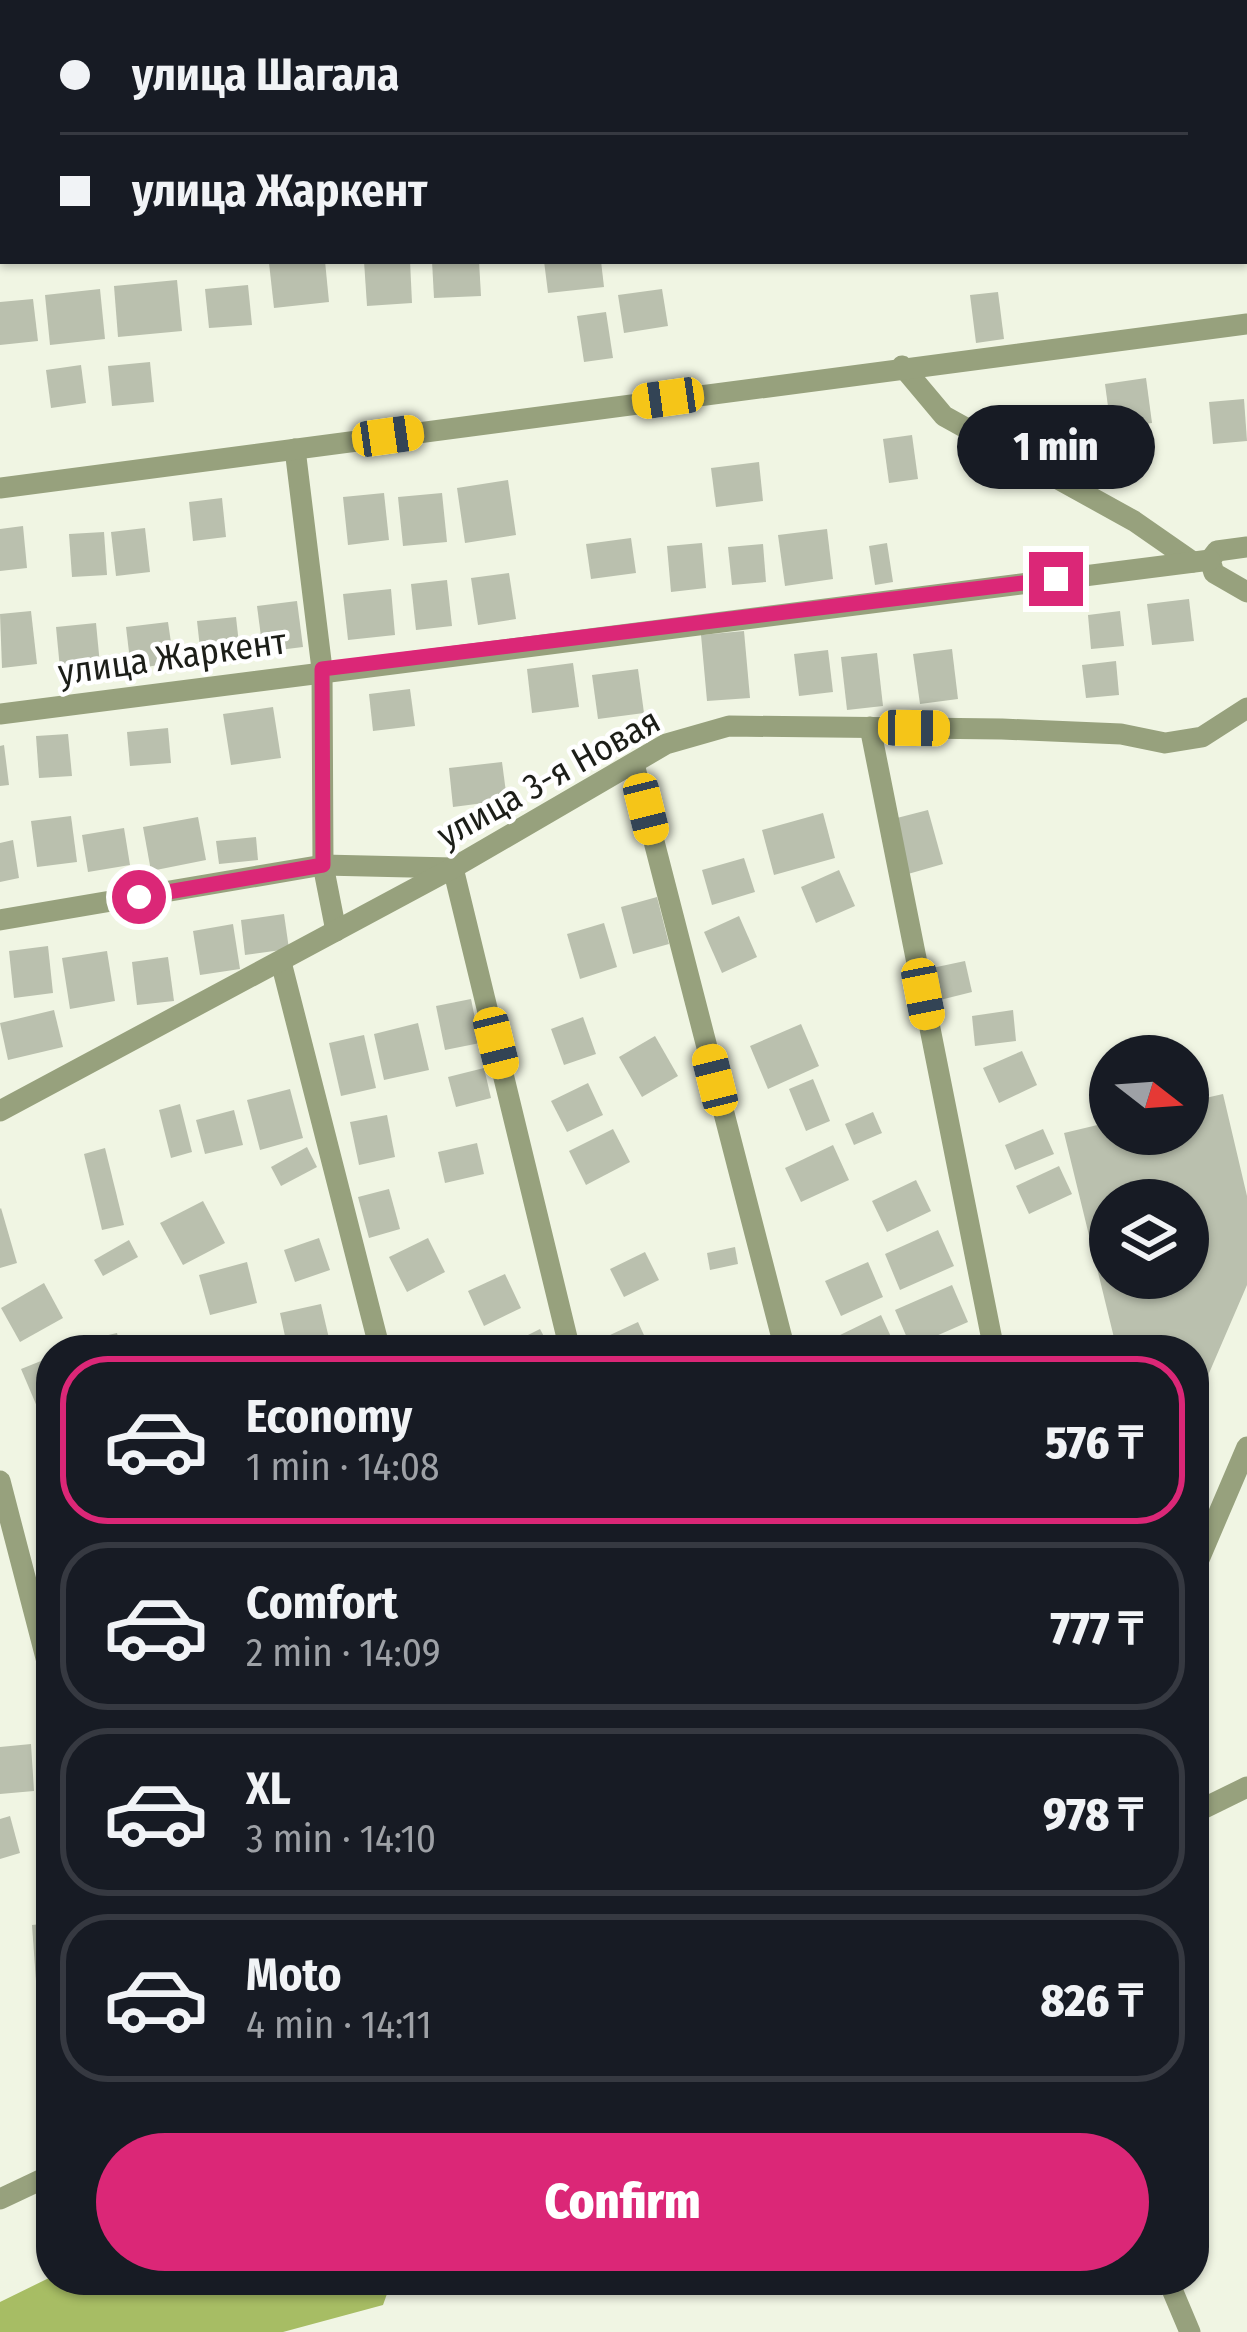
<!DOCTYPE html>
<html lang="en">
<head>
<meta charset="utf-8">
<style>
	:root { --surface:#171b24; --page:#242831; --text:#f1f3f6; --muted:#9ea1a6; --line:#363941; --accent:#db2777 }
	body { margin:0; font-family:"Fira Sans Condensed",sans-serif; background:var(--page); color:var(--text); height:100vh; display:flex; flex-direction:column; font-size:45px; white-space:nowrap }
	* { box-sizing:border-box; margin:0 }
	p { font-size:39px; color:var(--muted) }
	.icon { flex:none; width:66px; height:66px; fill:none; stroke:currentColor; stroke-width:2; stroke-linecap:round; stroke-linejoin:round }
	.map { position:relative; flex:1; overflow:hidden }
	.drawer { position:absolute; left:36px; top:1335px; width:1173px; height:960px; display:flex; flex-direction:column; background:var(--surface); border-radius:48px; box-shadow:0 3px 9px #0004 }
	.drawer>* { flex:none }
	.top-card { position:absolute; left:0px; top:0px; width:1248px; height:264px; box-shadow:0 3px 9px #0004; display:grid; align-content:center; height:264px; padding:0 60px; background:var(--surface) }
	.needle { width:78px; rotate:107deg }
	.buttons { position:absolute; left:1089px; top:1035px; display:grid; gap:24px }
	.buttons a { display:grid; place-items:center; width:120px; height:120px; border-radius:50%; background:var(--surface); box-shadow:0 3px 9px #0004; font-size:60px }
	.end { position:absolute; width:54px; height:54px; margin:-27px; border:15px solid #db2777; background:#fff; box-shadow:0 0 0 6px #fff }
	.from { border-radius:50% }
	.bubble { position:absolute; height:84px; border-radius:42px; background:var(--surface); box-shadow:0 3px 9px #0004; font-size:39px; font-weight:800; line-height:84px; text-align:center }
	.car { position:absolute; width:36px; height:72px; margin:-36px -18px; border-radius:15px; box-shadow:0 0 9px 3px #0007; background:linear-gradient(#f5c518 24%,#345 0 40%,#f5c518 0 76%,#345 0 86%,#f5c518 0) }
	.top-card b { display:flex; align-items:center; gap:42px; height:114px; font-size:45px }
	.top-card b+b { border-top:3px solid var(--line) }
	.top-card i { width:30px; height:30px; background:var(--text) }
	ul { padding:21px 0 0; list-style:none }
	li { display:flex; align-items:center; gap:36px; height:168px; margin:0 24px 18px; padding:0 36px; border:6px solid var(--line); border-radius:48px }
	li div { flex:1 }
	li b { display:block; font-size:45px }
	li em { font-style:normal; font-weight:800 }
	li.on { border-color:var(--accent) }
	li>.icon { width:108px; height:108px; stroke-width:1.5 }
	.button { display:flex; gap:24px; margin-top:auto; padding:24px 60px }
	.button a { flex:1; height:138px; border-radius:72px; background:var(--accent); color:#fff; font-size:48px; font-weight:800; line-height:138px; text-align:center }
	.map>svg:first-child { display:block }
</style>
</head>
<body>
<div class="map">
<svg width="1247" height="2332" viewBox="0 0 1247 2332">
	<rect width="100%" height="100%" fill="#f0f5e3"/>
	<!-- water -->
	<polygon fill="#a7bd64" points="51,2277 51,2280 392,2280 383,2305 283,2332 0,2332 0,2302"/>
	<!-- building -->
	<g fill="#bac0ae" fill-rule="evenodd">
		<polygon points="325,261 329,302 274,308 269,263"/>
		<polygon points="364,261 410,261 412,303 367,306"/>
		<polygon points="432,261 479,261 481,296 434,298"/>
		<polygon points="544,261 601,261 604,287 548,293"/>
		<polygon points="177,280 182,331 118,337 114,286"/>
		<polygon points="248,285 252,325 209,328 205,289"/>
		<polygon points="100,289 105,339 50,345 45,295"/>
		<polygon points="662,289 668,326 624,333 618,295"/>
		<polygon points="998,292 1004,339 976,343 970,295"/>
		<polygon points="33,299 38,341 0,345 0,302"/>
		<polygon points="606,312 613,358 584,362 577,316"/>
		<polygon points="150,362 154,402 112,406 108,366"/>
		<polygon points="81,365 86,403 51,408 46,370"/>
		<polygon points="1146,378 1152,423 1111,429 1105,384"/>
		<polygon points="1244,399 1247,441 1213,444 1209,402"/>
		<polygon points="912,435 918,479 889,483 883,439"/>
		<polygon points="759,462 763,501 716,507 711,468"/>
		<polygon points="508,480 516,535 465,543 457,488"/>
		<polygon points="384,493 389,540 348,545 343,497"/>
		<polygon points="442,493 447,542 403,546 398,497"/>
		<polygon points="222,498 226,537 193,541 189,502"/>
		<polygon points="23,526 27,568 0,571 0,529"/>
		<polygon points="145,528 150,572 116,576 111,532"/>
		<polygon points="827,529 833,579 785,586 778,535"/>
		<polygon points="104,532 107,575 72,577 69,534"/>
		<polygon points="631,538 636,573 591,579 586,544"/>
		<polygon points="702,543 706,588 671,592 667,546"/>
		<polygon points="887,543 893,582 875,585 869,546"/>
		<polygon points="763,544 766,582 732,585 728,547"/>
		<polygon points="509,573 516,619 478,625 471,578"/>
		<polygon points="447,580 452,626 416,630 411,584"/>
		<polygon points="391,589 395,635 348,640 343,594"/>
		<polygon points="1189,599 1194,641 1152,645 1147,604"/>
		<polygon points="297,601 303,647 263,652 257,606"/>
		<polygon points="31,611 37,664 2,668 0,614"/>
		<polygon points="1120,611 1124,646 1091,649 1088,615"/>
		<polygon points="236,617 240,653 201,657 197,621"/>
		<polygon points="168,622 174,663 131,669 126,627"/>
		<polygon points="96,623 100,665 60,669 56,627"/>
		<polygon points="744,631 750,698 707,701 701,635"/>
		<polygon points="952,649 958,699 920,704 913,654"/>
		<polygon points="828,650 833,692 799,696 794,654"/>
		<polygon points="877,653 883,706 847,710 841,657"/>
		<polygon points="1116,661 1119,695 1086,698 1082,665"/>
		<polygon points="573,663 579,707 532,713 527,669"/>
		<polygon points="638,669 644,713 598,719 592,675"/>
		<polygon points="410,689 415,726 373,731 369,694"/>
		<polygon points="273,707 281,758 231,765 223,714"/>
		<polygon points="168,728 171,763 130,766 127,732"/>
		<polygon points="68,734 72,776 39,778 36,736"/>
		<polygon points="4,745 9,785 0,786 0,746"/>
		<polygon points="502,762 507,800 453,807 449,768"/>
		<polygon points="928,810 943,864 908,874 893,819"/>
		<polygon points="823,813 835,858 774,875 762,830"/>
		<polygon points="71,816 77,862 37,867 31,821"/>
		<polygon points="198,817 206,860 151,871 143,827"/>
		<polygon points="124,828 130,865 88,872 82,835"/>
		<polygon points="256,837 258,860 219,864 216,841"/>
		<polygon points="13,840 19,878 0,882 0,843"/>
		<polygon points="744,858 755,892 712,905 702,870"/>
		<polygon points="839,870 855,906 816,923 801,887"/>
		<polygon points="657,897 669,944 633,954 621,907"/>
		<polygon points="284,914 289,949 245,955 241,920"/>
		<polygon points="739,916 757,957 722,973 704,932"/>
		<polygon points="604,923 617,967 580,979 567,934"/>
		<polygon points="233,924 240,969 200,975 193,931"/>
		<polygon points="48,946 53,993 14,998 9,951"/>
		<polygon points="107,951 115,1001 70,1009 62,958"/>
		<polygon points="168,957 174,1001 137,1005 132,962"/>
		<polygon points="965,961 972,992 940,1000 932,968"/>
		<polygon points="471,999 480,1043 445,1050 436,1006"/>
		<polygon points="54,1010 63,1047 8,1060 0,1023"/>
		<polygon points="1013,1010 1016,1041 975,1046 972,1016"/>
		<polygon points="583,1017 596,1054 564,1065 551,1029"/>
		<polygon points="418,1023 429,1070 384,1080 374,1034"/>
		<polygon points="801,1024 819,1066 768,1089 750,1046"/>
		<polygon points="364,1035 376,1088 341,1096 329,1043"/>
		<polygon points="655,1036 678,1076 642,1097 619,1057"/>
		<polygon points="1022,1051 1037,1085 999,1103 983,1068"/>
		<polygon points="484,1068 491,1098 456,1107 448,1077"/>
		<polygon points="813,1079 830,1121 806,1131 789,1089"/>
		<polygon points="588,1083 603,1115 567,1132 551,1101"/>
		<polygon points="290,1089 303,1138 260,1150 247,1100"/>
		<path d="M 1223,1094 L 1247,1196 L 1247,1285 L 1194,1408 L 1194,1350 L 1117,1350 L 1064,1133 L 1110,1122 L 1110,1134 L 1188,1134 L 1188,1102 ZM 1110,1200 L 1188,1200 L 1188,1278 L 1110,1278 Z"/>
		<polygon points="180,1104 192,1152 171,1158 159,1110"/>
		<polygon points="234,1110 243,1145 205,1154 196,1120"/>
		<polygon points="873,1112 882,1133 854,1145 845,1124"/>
		<polygon points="387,1115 395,1157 359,1165 350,1122"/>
		<polygon points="613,1129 630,1162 586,1185 569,1151"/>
		<polygon points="1043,1129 1054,1154 1015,1170 1005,1145"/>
		<polygon points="477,1143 484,1174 445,1183 438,1152"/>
		<polygon points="833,1145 849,1180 801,1202 785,1168"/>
		<polygon points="307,1147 317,1167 281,1186 271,1167"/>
		<polygon points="105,1148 124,1225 102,1230 84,1154"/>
		<polygon points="1059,1166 1072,1194 1029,1214 1016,1186"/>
		<polygon points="916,1180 931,1211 887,1232 872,1201"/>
		<polygon points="389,1189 400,1229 369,1238 358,1197"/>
		<polygon points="203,1201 225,1243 183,1265 160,1223"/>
		<polygon points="1,1208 17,1263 0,1268 0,1209"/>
		<polygon points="938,1230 954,1266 900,1290 885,1254"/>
		<polygon points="319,1238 330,1270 295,1282 284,1250"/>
		<polygon points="428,1238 445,1272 407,1292 389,1257"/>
		<polygon points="129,1240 138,1257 103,1276 94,1260"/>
		<polygon points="735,1247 738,1264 710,1270 707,1253"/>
		<polygon points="645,1252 659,1280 624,1297 610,1269"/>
		<polygon points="247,1262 257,1303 210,1315 199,1275"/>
		<polygon points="868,1262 883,1297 841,1316 825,1281"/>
		<polygon points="505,1274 521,1308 484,1326 468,1291"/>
		<polygon points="44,1283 63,1318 20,1342 1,1308"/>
		<polygon points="952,1285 968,1322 911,1347 895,1310"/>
		<polygon points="321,1304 331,1347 288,1350 280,1313"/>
		<polygon points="881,1315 897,1350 843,1350 836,1337"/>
		<polygon points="638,1322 648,1344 635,1350 599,1350 595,1342"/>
		<polygon points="540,1329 551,1350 511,1350 508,1345"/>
		<polygon points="117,1333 121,1350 76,1350 74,1343"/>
		<polygon points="51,1357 51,1404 38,1409 21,1369"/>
		<polygon points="31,1744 34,1791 0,1794 0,1747"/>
		<polygon points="10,1816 20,1853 0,1859 0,1819"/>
		<polygon points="51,1923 51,1994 37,1995 32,1925"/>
	</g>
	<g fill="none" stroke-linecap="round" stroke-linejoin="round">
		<!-- minor -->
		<g stroke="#97a17d" stroke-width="21">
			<polyline points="1035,0 1035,3"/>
			<polyline points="1245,115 1247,115"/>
			<polyline points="1245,190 1247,192"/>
			<polyline points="0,229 3,229"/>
			<polyline points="902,366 944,416 1134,521 1193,562"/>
			<polyline points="295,449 322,669 323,865 336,931"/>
			<polyline points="0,488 1247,324"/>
			<polyline points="1247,547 1217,551 1210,560 1214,573 1247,592"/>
			<polyline points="0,714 1210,560"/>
			<polyline points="870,727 994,1350"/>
			<polyline points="634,764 785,1350"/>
			<polyline points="0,920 323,865 453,868 570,1350"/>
			<polyline points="281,962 380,1350"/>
			<polyline points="0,1111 453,868 666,744 729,726 1002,729 1121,734 1165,743 1202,737 1247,708"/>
			<polyline points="0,1481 51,1677"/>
			<polyline points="1194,1571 1247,1447"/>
			<polyline points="1194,1813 1247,1787"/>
			<polyline points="0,2199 51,2175"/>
			<polyline points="1168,2280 1190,2332"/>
		</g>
	</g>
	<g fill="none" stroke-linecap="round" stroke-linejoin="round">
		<!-- route -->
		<polyline stroke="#db2777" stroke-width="15" points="139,897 323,865 322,669 1056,579"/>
	</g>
	<g text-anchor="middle" stroke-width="9" stroke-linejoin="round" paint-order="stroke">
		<!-- street labels -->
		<g font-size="36" fill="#1c1e18" stroke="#fff">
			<text transform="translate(172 656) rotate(-8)" y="13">улица Жаркент</text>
			<text transform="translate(548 777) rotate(-29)" y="13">улица 3-я Новая</text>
		</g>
	</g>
</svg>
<div class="buttons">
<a><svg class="needle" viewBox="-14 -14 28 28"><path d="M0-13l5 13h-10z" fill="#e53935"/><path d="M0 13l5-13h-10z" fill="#9ea1a6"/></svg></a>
<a><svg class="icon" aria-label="layers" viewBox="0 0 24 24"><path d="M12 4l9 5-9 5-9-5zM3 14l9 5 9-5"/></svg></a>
</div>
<i class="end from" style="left:139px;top:897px"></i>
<i class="end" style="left:1056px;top:579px"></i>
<div class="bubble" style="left:957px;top:405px;width:198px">1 min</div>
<i class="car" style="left:668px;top:398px;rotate:262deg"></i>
<i class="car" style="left:388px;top:436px;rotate:82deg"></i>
<i class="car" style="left:914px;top:728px;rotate:91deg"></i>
<i class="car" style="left:646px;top:809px;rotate:166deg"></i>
<i class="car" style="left:923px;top:994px;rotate:169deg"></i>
<i class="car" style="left:496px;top:1043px;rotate:166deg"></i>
<i class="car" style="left:715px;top:1080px;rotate:346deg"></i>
<div class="top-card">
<b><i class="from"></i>улица Шагала</b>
<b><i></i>улица Жаркент</b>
</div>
<section class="drawer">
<ul>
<li class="on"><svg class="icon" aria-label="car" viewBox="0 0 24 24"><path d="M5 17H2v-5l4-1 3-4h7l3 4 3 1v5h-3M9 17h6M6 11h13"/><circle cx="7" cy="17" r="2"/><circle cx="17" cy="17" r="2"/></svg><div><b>Economy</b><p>1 min · 14:08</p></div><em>576 ₸</em></li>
<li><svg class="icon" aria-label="car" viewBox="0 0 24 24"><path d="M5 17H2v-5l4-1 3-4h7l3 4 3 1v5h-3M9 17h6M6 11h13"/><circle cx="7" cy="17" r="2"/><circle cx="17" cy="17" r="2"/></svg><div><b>Comfort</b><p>2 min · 14:09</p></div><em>777 ₸</em></li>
<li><svg class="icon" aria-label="car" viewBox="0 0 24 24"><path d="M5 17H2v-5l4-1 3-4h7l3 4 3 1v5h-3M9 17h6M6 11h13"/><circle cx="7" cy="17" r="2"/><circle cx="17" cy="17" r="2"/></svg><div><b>XL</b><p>3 min · 14:10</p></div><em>978 ₸</em></li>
<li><svg class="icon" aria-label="car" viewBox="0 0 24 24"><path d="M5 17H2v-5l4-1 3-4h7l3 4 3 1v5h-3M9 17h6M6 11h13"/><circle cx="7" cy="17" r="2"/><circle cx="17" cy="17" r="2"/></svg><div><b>Moto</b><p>4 min · 14:11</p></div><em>826 ₸</em></li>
</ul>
<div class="button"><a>Confirm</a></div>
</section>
</div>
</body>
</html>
